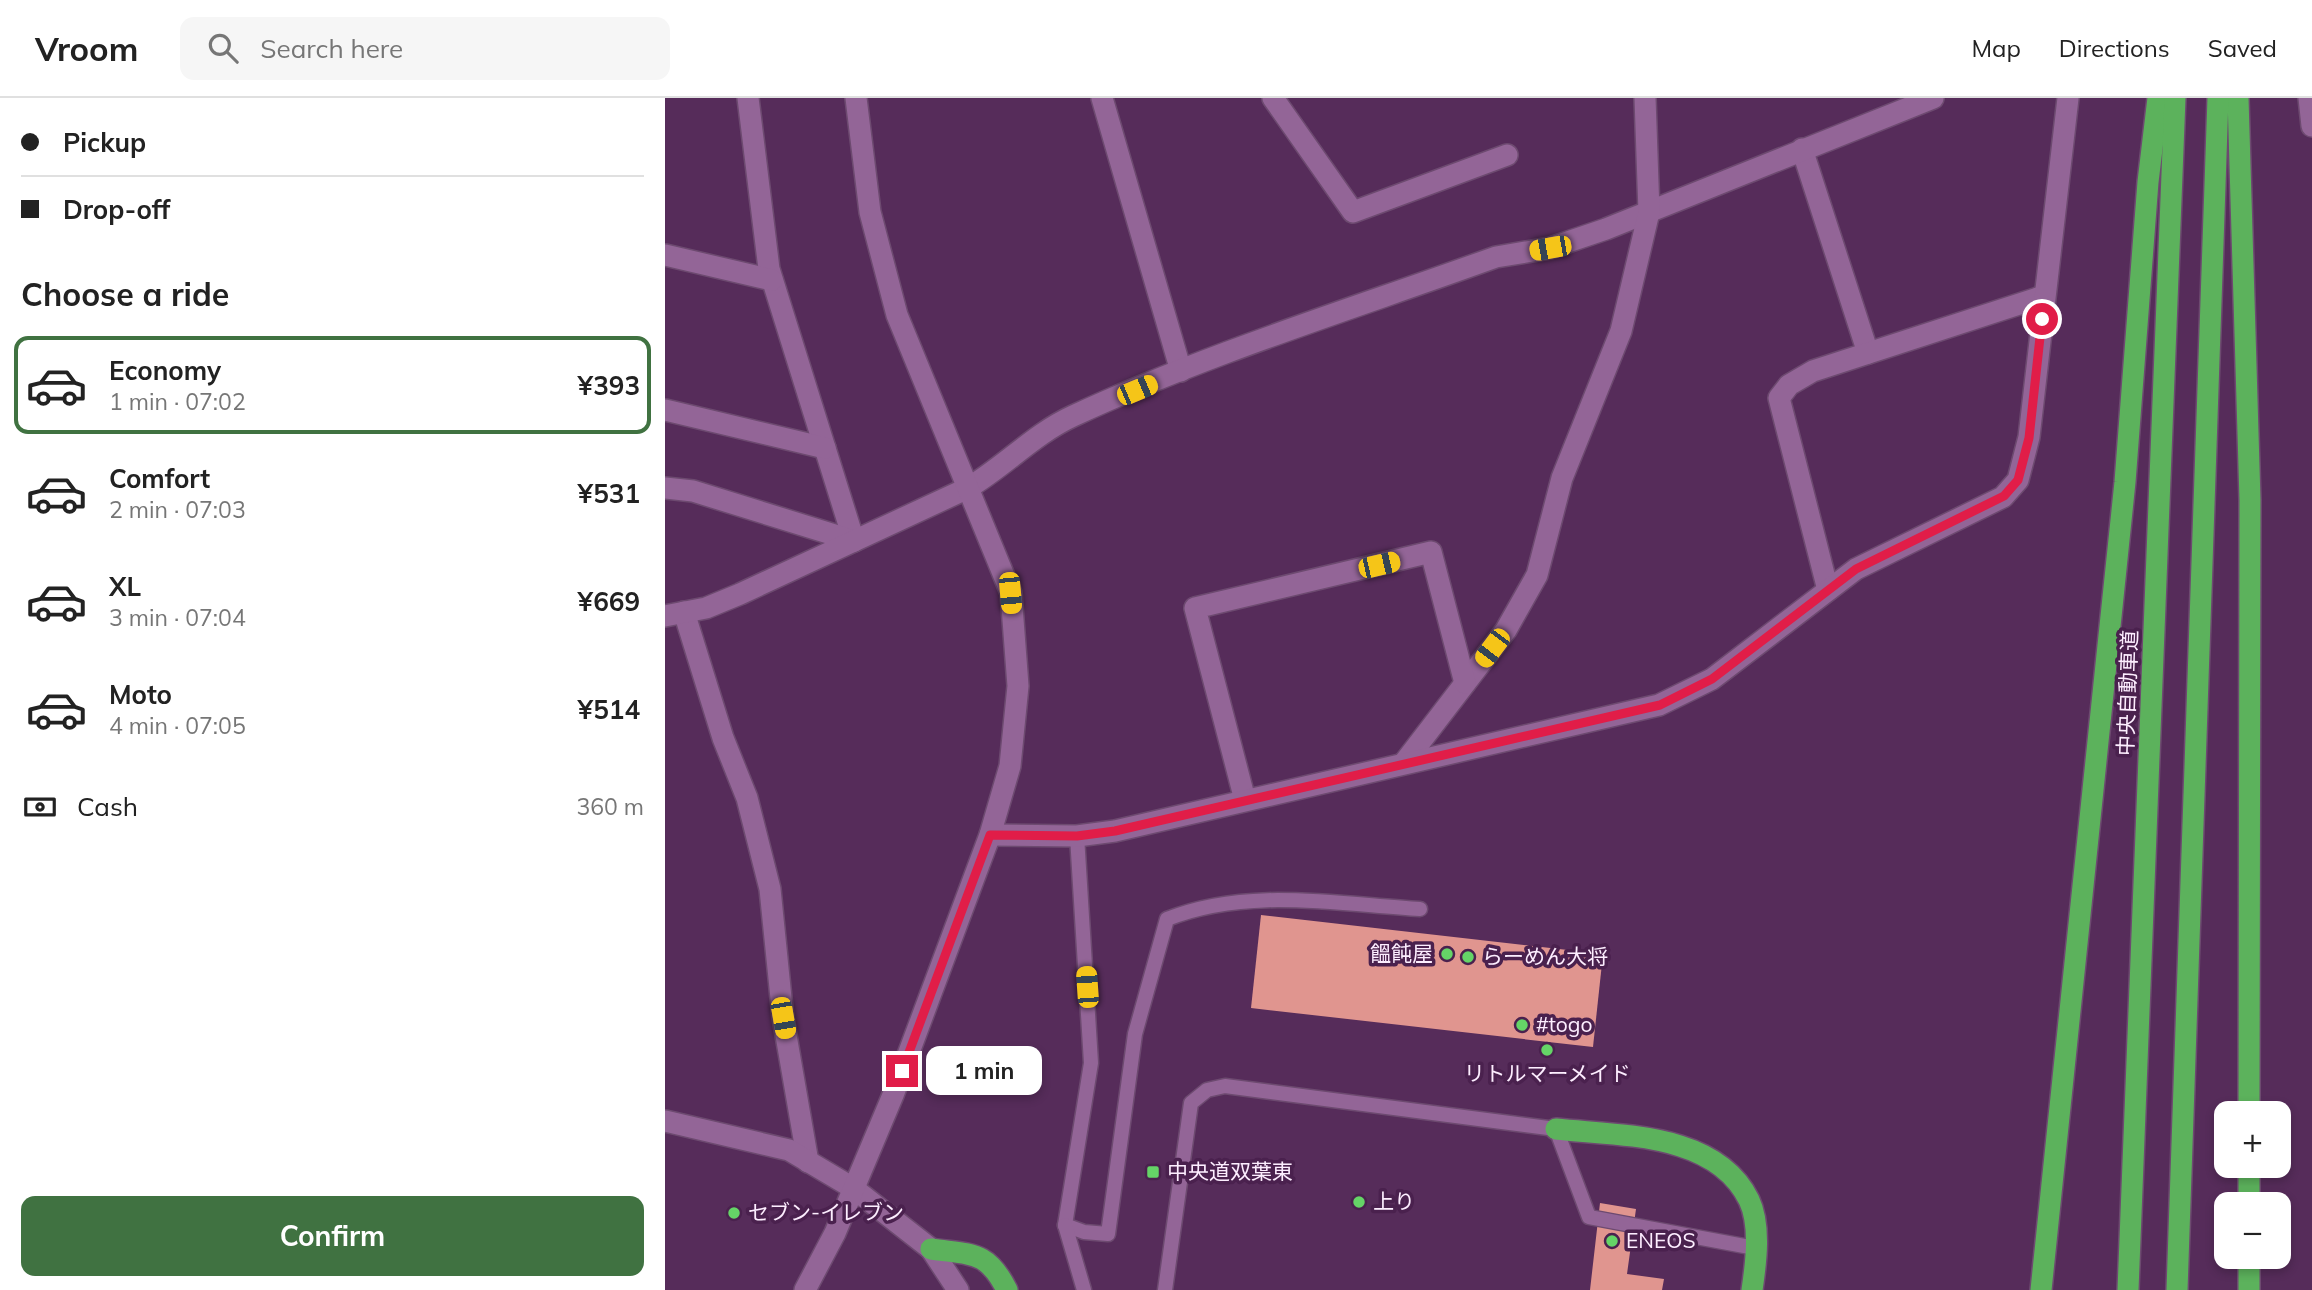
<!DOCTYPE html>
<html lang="en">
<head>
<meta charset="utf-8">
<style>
	:root { --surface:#fff; --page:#f6f6f6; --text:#222; --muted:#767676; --line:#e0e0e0; --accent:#407241 }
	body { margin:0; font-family:Mulish,"Noto Sans JP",sans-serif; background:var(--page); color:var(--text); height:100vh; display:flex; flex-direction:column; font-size:26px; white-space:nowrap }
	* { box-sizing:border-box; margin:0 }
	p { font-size:23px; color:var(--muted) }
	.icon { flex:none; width:38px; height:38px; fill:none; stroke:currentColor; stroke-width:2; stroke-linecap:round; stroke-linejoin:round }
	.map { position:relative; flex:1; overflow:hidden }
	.side { display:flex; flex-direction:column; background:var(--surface); width:665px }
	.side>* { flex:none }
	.hud { display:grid; align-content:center; height:154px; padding:0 21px; background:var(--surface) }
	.tools { position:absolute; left:1549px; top:1003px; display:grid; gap:14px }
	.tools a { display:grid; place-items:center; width:77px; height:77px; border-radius:14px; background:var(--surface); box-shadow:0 4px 10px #0003; font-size:35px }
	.end { position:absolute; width:32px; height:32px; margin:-16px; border:9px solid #e11d48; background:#fff; box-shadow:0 0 0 4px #fff }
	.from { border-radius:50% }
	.bubble { position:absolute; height:49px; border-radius:14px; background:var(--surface); box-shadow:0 4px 10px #0003; font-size:23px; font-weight:700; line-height:49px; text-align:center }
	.car { position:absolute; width:21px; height:42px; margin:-21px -10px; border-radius:9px; box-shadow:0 0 5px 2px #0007; background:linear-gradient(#f5c518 24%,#345 0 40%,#f5c518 0 76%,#345 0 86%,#f5c518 0) }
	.hud b { display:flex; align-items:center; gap:24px; height:66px; font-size:26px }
	.hud b+b { border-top:2px solid var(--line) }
	.hud i { width:18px; height:18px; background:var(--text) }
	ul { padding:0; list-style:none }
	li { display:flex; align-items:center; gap:21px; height:98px; margin:0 14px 10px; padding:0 7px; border:4px solid transparent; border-radius:14px }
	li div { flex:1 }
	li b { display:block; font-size:26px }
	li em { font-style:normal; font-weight:700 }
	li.on { border-color:var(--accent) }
	li>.icon { width:63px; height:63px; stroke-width:1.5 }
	h2 { padding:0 21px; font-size:32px; line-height:84px }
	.pay { display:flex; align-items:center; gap:18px; height:77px; padding:0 21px; font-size:26px }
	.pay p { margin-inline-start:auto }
	.button { display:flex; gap:14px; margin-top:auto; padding:14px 21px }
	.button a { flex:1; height:80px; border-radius:14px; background:var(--accent); color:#fff; font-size:28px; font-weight:700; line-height:80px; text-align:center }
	header { display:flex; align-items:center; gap:42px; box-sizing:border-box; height:98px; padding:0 35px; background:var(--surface); border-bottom:2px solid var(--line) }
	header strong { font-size:33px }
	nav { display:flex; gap:38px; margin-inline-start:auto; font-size:24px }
	.search { width:490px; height:63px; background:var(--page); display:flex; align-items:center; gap:18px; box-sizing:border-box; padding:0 24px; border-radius:14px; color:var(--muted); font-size:26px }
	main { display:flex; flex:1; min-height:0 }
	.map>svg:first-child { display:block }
</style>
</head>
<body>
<header>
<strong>Vroom</strong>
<div class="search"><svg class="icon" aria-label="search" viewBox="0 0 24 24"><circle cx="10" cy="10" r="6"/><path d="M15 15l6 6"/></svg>Search here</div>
<nav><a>Map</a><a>Directions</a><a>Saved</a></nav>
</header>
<main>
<section class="side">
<div class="hud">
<b><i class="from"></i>Pickup</b>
<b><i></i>Drop-off</b>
</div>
<h2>Choose a ride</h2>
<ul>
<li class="on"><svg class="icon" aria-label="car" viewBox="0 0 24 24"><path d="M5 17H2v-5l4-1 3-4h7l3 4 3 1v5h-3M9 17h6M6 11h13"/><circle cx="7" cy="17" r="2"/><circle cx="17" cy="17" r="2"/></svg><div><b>Economy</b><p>1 min · 07:02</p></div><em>¥393</em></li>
<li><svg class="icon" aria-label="car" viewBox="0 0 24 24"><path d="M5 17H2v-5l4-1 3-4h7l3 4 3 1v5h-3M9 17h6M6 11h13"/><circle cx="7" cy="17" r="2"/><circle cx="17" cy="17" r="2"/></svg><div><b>Comfort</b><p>2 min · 07:03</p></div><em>¥531</em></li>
<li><svg class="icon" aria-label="car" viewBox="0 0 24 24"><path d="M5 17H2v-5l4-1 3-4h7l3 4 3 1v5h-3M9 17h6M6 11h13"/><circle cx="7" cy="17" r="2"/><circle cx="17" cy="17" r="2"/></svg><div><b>XL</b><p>3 min · 07:04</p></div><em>¥669</em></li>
<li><svg class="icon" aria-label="car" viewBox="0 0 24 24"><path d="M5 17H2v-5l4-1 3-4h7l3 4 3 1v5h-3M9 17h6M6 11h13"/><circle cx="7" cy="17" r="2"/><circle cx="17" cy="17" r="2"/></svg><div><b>Moto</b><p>4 min · 07:05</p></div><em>¥514</em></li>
</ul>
<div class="pay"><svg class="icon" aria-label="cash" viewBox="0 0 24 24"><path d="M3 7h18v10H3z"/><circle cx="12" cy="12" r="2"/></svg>Cash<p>360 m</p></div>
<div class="button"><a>Confirm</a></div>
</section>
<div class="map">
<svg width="1647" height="1192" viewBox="0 0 1647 1192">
	<rect width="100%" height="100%" fill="#562c5a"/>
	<!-- building -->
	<g fill="#e0958f">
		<polygon points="596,817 938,856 928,949 586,910"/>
		<polygon points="935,1105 971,1111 962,1176 999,1181 997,1192 925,1192"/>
	</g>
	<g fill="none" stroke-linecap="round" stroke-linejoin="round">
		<!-- service casing -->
		<g stroke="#6d4a70" stroke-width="17">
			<g id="service">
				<path d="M 412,738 L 426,965 L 400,1127 L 419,1134 L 443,1136 L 470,936 L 502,821 C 582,789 672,806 755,811"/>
				<polyline points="400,1127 419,1192"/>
				<polyline points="500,1192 526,1005 542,992 560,988 891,1031 924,1119 1090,1150"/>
			</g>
		</g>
		<!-- minor casing -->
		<g stroke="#6d4a70" stroke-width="24">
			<g id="minor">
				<polyline points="83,0 104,171 189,443"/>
				<polyline points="437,0 516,273"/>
				<polyline points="608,0 688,114 842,57"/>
				<polyline points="1644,0 1647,28"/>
				<polyline points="1137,51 1203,255"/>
				<polyline points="0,157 107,182"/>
				<polyline points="0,312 160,350"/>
				<polyline points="0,390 28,393 189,443"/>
				<polyline points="1163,492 1114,300 1124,287 1148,273 1379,198"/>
				<polyline points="19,514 58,640 82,700 105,791 118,920 143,1064"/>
				<path d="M 0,518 L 41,510 L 75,496 L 303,390 C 340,368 369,336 408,318 C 544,255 690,210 831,159 L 885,150 L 941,131 L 1268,0"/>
				<polyline points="739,665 841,532 872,477 897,380 956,233 984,114 980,0"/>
				<polyline points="580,702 530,510 766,454 800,585"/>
				<polyline points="325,737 412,738 450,733 994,607 1047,581 1191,471 1338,399 1353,382 1364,339 1403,0"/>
				<polyline points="0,1023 124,1052 188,1090 266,1151 293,1192"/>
			</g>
		</g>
		<!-- tertiary casing -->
		<g stroke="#6d4a70" stroke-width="24">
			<polyline id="tertiary" points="140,1192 170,1135 228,997 325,737 345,668 353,588 346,495 232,217 205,114 191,0"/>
		</g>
		<!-- motorway casing -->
		<g stroke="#6d4a70" stroke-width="24">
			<g id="motorway">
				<polyline points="1573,0 1585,402 1584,1015"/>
				<path d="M 891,1031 C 955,1038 1051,1034 1084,1102 C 1096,1127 1091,1165 1087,1192"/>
				<polyline points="1584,1106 1584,1068"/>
				<path d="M 266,1151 C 307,1157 322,1152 342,1192"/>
				<polyline points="1376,1192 1460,384 1483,84 1493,0"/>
				<polyline points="1463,1192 1510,0"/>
				<polyline points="1512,1192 1553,0"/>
				<polyline points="1584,1192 1584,1158"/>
			</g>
		</g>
		<!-- service -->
		<use href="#service" stroke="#936597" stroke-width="14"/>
		<!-- minor -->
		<use href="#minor" stroke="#936597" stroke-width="21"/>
		<!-- tertiary -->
		<use href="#tertiary" stroke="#936597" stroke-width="21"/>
		<!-- motorway -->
		<use href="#motorway" stroke="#5cb25c" stroke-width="21"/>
	</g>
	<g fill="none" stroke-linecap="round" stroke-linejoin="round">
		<!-- route -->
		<polyline stroke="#e11d48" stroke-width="9" points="237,973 325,737 412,738 450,733 995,607 1047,581 1191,471 1339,398 1353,382 1364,340 1377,221"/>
	</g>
	<!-- markers -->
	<g fill="#65d467" stroke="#4a214e" stroke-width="2.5">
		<circle cx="782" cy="856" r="7"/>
		<circle cx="803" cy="859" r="7"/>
		<circle cx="857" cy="927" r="7"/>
		<circle cx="882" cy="952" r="7"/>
		<rect x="481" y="1067" width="14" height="14" rx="3.5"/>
		<circle cx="694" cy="1104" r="7"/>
		<circle cx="69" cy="1115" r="7"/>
		<circle cx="947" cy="1143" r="7"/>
	</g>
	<g text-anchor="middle" stroke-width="7" stroke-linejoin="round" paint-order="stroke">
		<!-- street labels -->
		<g font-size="21" fill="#fdeeff" stroke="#4a214e">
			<text transform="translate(1463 595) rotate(-88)" y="7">中央自動車道</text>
		</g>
		<!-- poi labels -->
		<g font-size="21" fill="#fdeeff" stroke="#4a214e" text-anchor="start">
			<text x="768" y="863" text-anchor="end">饂飩屋</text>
			<text x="817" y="866">らーめん大将</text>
			<text x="871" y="934">#togo</text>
			<text x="882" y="983" text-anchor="middle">リトルマーメイド</text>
			<text x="502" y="1081">中央道双葉東</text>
			<text x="708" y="1111">上り</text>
			<text x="83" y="1122">セブン-イレブン</text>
			<text x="961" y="1150">ENEOS</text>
		</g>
	</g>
</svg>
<div class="tools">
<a>+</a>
<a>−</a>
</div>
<i class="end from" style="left:1377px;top:221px"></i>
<i class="end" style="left:237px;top:973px"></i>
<div class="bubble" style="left:261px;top:948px;width:116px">1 min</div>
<i class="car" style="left:885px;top:150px;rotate:260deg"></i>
<i class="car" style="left:472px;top:292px;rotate:67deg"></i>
<i class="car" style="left:714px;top:467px;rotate:77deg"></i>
<i class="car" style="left:345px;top:495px;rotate:175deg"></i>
<i class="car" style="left:827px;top:550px;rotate:217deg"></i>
<i class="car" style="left:422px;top:889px;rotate:356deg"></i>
<i class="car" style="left:118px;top:920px;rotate:170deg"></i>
</div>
</main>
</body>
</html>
